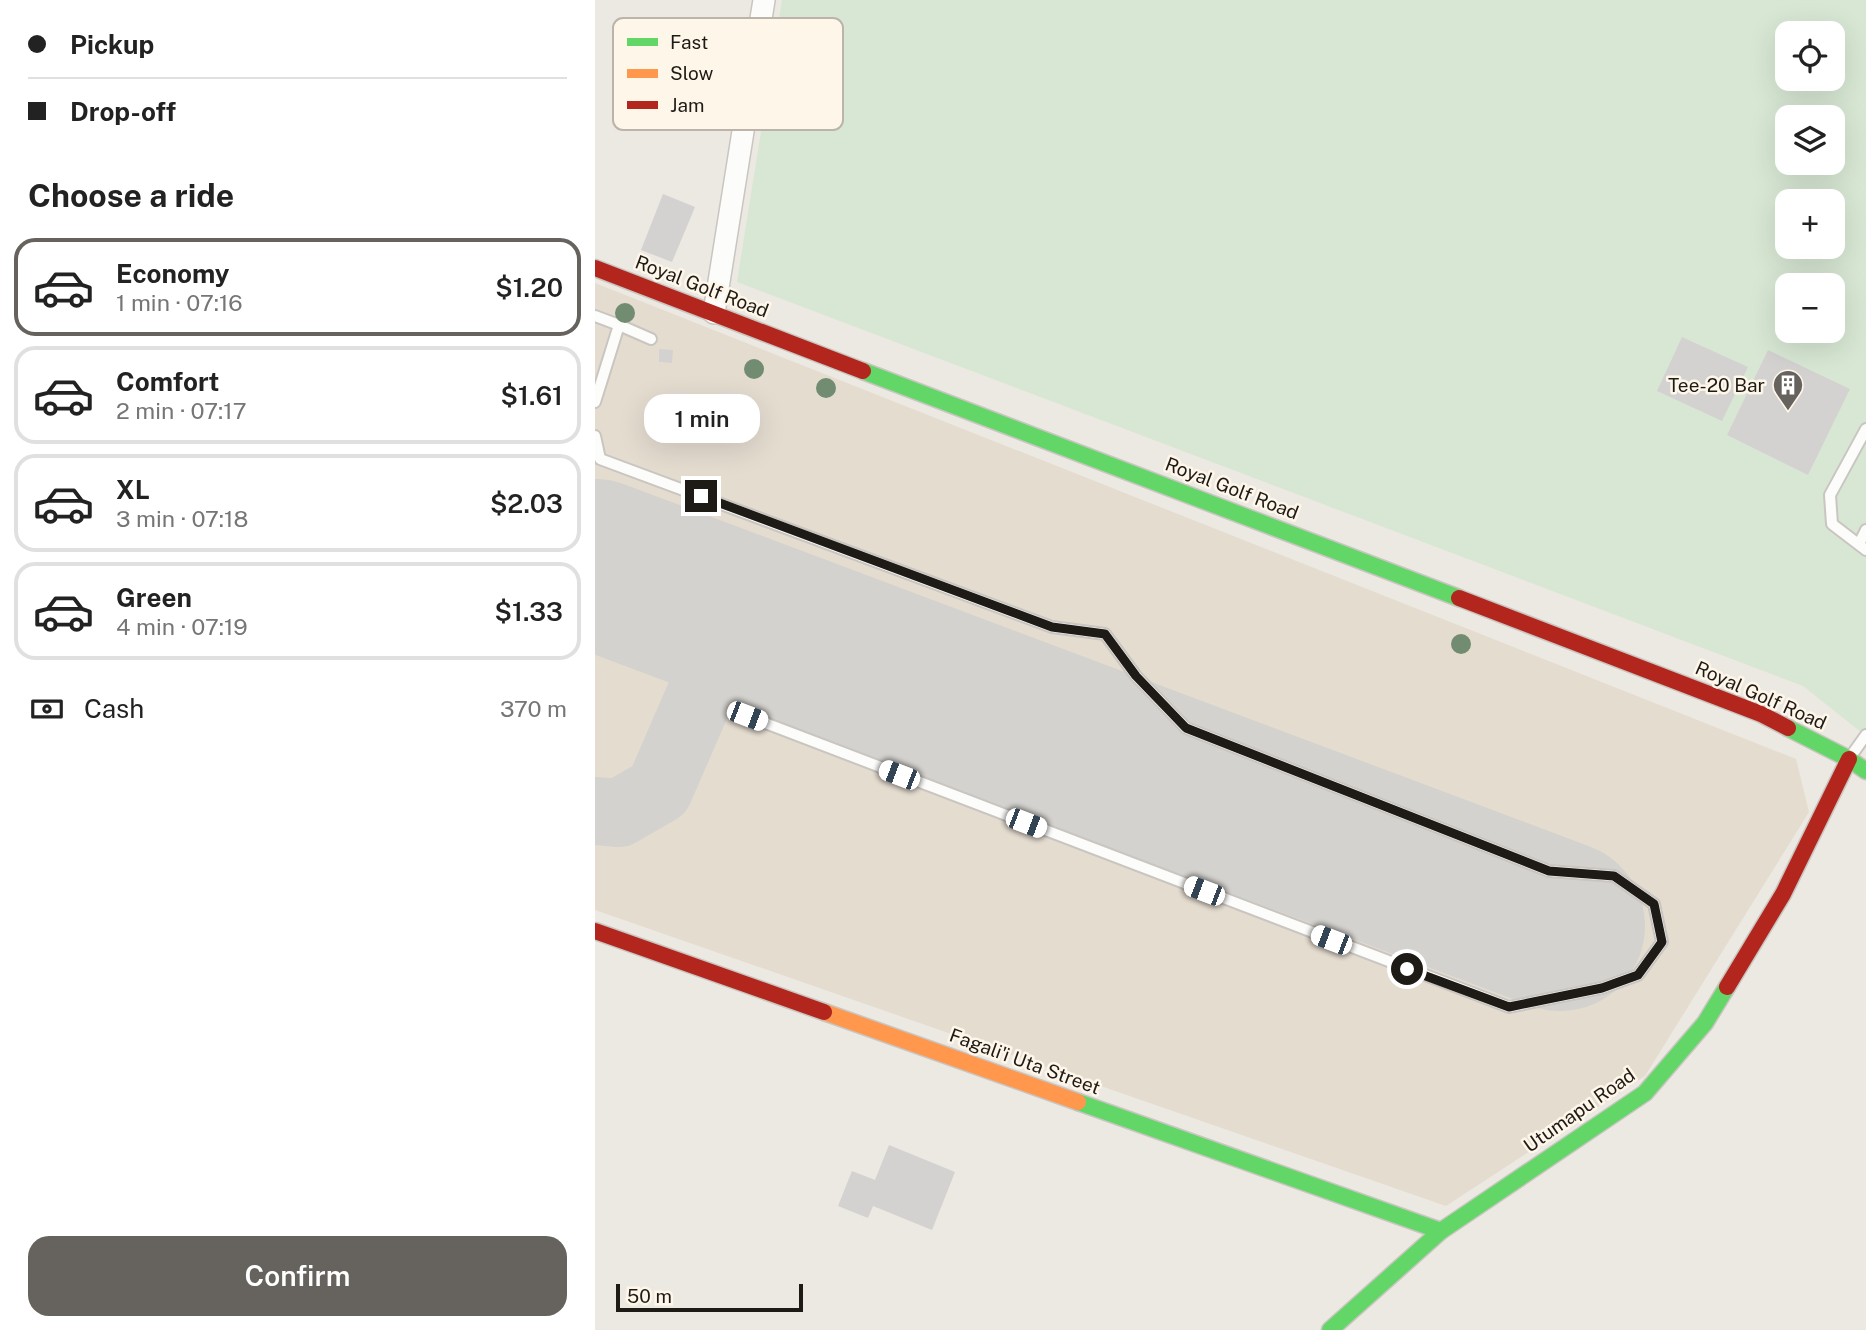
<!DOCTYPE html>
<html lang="en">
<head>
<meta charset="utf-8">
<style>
	:root { --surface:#fff; --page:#f2f2f2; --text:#222; --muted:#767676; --line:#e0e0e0; --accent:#66635e }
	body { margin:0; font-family:"Public Sans",sans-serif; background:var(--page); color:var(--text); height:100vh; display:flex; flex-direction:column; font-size:26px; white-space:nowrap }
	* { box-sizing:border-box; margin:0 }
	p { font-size:23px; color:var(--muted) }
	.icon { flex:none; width:38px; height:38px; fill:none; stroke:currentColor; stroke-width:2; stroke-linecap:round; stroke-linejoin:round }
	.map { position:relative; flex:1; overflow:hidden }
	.panel { display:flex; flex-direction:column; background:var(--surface); width:595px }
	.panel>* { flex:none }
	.hud { display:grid; align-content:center; height:154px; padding:0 28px; background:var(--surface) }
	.fabs { position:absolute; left:1180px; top:21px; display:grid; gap:14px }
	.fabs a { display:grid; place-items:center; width:70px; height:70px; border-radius:14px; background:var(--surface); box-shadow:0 7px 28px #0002; font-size:35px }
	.scale { position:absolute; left:21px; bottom:18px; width:187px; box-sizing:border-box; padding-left:7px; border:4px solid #1e1b17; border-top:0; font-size:19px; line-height:24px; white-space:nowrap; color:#1e1b17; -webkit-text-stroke:5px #fff6ea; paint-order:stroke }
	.end { position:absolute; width:32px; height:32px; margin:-16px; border:9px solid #1e1b17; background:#fff; box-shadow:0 0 0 4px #fff }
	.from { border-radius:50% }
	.bubble { position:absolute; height:49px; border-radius:21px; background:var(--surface); box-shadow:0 7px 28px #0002; font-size:23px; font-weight:600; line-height:49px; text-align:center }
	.car { position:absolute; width:21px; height:42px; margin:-21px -10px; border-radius:9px; box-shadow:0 0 5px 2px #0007; background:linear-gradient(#fff 24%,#345 0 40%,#fff 0 76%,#345 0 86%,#fff 0) }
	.hud b { display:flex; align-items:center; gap:24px; height:66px; font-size:26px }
	.hud b+b { border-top:2px solid var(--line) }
	.hud i { width:18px; height:18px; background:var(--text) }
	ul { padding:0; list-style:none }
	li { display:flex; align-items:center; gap:21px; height:98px; margin:0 14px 10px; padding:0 14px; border:4px solid var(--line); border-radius:21px }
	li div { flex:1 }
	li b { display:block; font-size:26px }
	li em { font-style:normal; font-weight:600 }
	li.on { border-color:var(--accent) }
	li>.icon { width:63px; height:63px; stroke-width:1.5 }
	h2 { padding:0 28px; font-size:32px; line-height:84px }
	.pay { display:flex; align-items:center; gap:18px; height:77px; padding:0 28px; font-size:26px }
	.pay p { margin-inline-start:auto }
	.cta { display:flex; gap:14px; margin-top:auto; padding:14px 28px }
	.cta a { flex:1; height:80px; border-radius:21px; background:var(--accent); color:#fff; font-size:28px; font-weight:600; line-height:80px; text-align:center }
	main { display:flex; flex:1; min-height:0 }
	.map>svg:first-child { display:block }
</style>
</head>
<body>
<main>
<section class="panel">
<div class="hud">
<b><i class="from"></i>Pickup</b>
<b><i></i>Drop-off</b>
</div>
<h2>Choose a ride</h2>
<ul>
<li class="on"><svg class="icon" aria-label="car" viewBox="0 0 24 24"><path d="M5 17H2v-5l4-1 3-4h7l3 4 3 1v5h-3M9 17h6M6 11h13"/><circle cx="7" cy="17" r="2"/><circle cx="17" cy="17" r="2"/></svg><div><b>Economy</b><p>1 min · 07:16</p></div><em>$1.20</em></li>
<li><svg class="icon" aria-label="car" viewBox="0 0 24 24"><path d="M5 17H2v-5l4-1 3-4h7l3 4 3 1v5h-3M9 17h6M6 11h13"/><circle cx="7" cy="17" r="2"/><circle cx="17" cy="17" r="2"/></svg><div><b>Comfort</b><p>2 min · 07:17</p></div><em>$1.61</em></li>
<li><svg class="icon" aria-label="car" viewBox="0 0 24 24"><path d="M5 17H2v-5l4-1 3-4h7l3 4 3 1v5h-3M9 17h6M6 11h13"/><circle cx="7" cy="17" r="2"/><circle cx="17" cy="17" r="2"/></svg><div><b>XL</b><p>3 min · 07:18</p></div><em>$2.03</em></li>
<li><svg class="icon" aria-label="car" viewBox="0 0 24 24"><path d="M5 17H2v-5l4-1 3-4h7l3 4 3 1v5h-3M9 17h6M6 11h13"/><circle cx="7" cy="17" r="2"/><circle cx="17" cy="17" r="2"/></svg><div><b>Green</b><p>4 min · 07:19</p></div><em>$1.33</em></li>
</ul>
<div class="pay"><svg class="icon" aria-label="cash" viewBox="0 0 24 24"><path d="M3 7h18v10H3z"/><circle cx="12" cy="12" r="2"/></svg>Cash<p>370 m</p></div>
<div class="cta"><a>Confirm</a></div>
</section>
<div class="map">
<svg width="1271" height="1330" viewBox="0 0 1271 1330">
	<rect width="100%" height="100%" fill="#ece8e2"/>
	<!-- built -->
	<polygon fill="#e5dcd0" points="0,283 1201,759 1214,812 1050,1076 851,1206 0,910"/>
	<!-- green -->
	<path fill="#d8e7d4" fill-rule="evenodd" d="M 187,0 L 1271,0 L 1271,736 L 1208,686 L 142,282 ZM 1192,33 L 1237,33 L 1237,79 L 1192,79 ZM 1192,117 L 1237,117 L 1237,163 L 1192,163 ZM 1192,201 L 1237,201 L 1237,247 L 1192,247 ZM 1192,285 L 1237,285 L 1237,331 L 1192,331 Z"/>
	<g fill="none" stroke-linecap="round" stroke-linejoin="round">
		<!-- taxiway -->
		<polyline stroke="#d4d2ce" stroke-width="68" points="0,811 24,813 64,790 140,615"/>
		<!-- runway -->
		<polyline stroke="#d4d2ce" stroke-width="170" points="0,564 965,926"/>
	</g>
	<!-- building -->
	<g fill="#d3d2d1">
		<polygon points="68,194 100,207 77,262 46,250"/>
		<polygon points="1087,337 1153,367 1127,421 1062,391"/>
		<polygon points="64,349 78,350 77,363 64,362"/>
		<polygon points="1173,350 1255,389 1213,475 1132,435"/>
		<polygon points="294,1145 360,1172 337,1230 278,1206 273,1218 243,1206 257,1171 280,1180"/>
	</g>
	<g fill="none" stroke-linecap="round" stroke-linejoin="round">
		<!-- lane casing -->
		<g stroke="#c9c5c0" stroke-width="14">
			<g id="lane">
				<polyline points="0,316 24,325 0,402"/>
				<polyline points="24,325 56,339"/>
				<polyline points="1271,429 1235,495 1237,524 1271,550"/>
				<polyline points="0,436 5,459 457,627 510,634 541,676 591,728 954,871 1019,876 1059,904 1067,942 1043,975 1007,988 914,1007 152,716"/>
				<polyline points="1264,544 1271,530"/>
				<polyline points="1256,756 1271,735"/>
			</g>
		</g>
		<!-- street casing -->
		<g stroke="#c9c5c0" stroke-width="24">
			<polyline id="street" points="119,313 169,0"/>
		</g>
		<!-- fast casing -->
		<g stroke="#c9c5c0" stroke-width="19">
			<g id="fast">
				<polyline points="268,371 864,598"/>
				<polyline points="1193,728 1254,759 1271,771"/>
				<polyline points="483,1102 846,1231"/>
				<polyline points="735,1330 846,1231 1050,1093 1110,1023 1132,987"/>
			</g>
		</g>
		<!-- slow casing -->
		<g stroke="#c9c5c0" stroke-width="19">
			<polyline id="slow" points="229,1012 483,1102"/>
		</g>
		<!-- jam casing -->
		<g stroke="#c9c5c0" stroke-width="19">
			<g id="jam">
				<polyline points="0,268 268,371"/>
				<polyline points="864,598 1166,714 1193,728"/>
				<polyline points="0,931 229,1012"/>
				<polyline points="1132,987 1188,894 1254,759"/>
			</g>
		</g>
		<!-- lane -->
		<use href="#lane" stroke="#fcfcfb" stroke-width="10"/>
		<!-- street -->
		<use href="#street" stroke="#fcfcfb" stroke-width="21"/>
		<!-- fast -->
		<use href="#fast" stroke="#63d668" stroke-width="16"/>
		<!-- slow -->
		<use href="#slow" stroke="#ff974d" stroke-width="16"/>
		<!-- jam -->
		<use href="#jam" stroke="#b3261e" stroke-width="16"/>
	</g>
	<!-- trees -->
	<g fill="#728c72">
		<circle cx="30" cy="313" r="10"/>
		<circle cx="159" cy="369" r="10"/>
		<circle cx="231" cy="388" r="10"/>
		<circle cx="866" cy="644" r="10"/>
	</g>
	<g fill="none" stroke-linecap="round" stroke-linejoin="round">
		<!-- route -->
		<polyline stroke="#1e1b17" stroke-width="9" points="106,496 457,627 510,634 541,676 591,728 954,871 1019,876 1059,904 1067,942 1043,975 1007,988 914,1007 812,969"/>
	</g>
	<!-- icons -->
	<defs>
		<g id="building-pin" transform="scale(1.575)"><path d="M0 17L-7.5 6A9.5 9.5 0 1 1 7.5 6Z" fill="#66635e" stroke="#fff6ea"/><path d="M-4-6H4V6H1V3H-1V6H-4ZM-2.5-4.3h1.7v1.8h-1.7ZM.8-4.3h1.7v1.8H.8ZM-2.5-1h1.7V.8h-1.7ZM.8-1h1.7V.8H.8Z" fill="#fff"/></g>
	</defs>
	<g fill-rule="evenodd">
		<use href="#building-pin" x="1193" y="385"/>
	</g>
	<g text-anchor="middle" stroke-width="5" stroke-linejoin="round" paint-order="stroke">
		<!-- street labels -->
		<g font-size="19" fill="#1e1b17" stroke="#fff6ea">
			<text transform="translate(107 286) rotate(21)" y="7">Royal Golf Road</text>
			<text transform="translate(637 488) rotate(21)" y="7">Royal Golf Road</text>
			<text transform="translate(1166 695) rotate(24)" y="7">Royal Golf Road</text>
			<text transform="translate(430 1061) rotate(20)" y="7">Fagali'i Uta Street</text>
			<text transform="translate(984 1110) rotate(-35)" y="7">Utumapu Road</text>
		</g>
		<!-- poi labels -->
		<g font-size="19" fill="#1e1b17" stroke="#fff6ea" text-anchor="end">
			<text x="1170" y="392">Tee-20 Bar</text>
		</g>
	</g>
	<!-- legend -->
	<rect x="18" y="18" width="230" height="112" rx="10" fill="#fff6ea" stroke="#bcb4ab" stroke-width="2"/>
	<rect x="32" y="38" width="31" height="8" fill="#63d668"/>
	<rect x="32" y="69" width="31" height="9" fill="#ff974d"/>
	<rect x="32" y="101" width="31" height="8" fill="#b3261e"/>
	<g font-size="19" fill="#1e1b17">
		<text x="75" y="49">Fast</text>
		<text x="75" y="80">Slow</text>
		<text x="75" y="112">Jam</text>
	</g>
</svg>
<div class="fabs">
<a><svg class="icon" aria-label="locate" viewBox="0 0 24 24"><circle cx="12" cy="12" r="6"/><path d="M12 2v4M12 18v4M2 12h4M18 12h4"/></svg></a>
<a><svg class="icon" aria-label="layers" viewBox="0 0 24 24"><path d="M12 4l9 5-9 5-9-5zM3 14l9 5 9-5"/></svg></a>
<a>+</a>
<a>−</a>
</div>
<div class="scale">50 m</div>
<i class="end from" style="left:812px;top:969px"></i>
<i class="end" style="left:106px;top:496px"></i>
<div class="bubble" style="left:49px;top:394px;width:116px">1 min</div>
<i class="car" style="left:152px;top:716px;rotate:111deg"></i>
<i class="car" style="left:304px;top:775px;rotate:291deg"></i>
<i class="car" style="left:431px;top:823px;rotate:111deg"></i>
<i class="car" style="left:609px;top:891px;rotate:291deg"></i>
<i class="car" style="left:736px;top:940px;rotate:291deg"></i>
</div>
</main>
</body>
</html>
